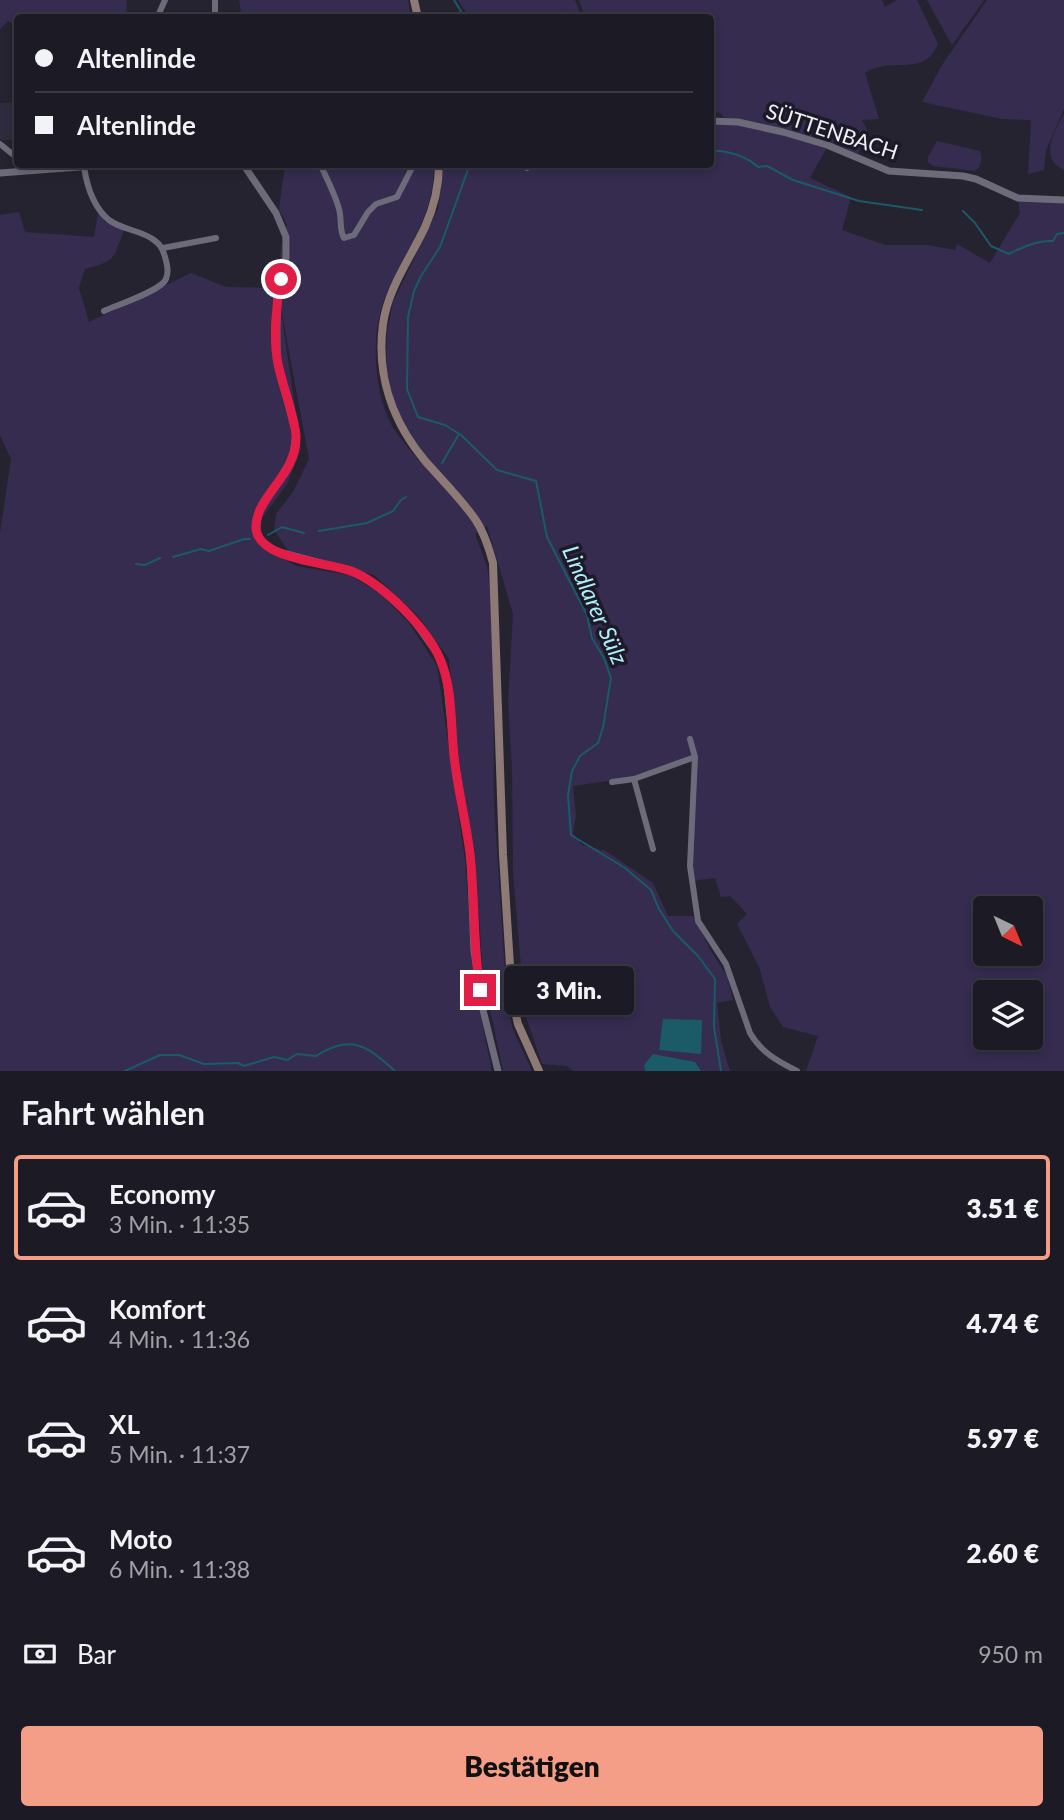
<!DOCTYPE html>
<html lang="de">
<head>
<meta charset="utf-8">
<style>
	:root { --surface:#1c1a24; --page:#25232c; --text:#f1f3f6; --muted:#a0a1a6; --line:#3a3841; --accent:#f49e87 }
	body { margin:0; font-family:Lato,sans-serif; background:var(--page); color:var(--text); height:100vh; display:flex; flex-direction:column; font-size:26px; white-space:nowrap }
	* { box-sizing:border-box; margin:0 }
	p { font-size:23px; color:var(--muted) }
	.icon { flex:none; width:38px; height:38px; fill:none; stroke:currentColor; stroke-width:2; stroke-linecap:round; stroke-linejoin:round }
	.map { position:relative; height:1071px; overflow:hidden }
	.side { display:flex; flex-direction:column; background:var(--surface); flex:1 }
	.side>* { flex:none }
	.top-card { position:absolute; left:14px; top:14px; width:700px; height:154px; border-radius:7px; box-shadow:0 4px 10px #0003,0 0 0 2px var(--line); display:grid; align-content:center; height:154px; padding:0 21px; background:var(--surface) }
	.needle { width:46px; rotate:137deg }
	.fabs { position:absolute; left:973px; top:896px; display:grid; gap:14px }
	.fabs a { display:grid; place-items:center; width:70px; height:70px; border-radius:7px; background:var(--surface); box-shadow:0 4px 10px #0003,0 0 0 2px var(--line); font-size:35px }
	.end { position:absolute; width:32px; height:32px; margin:-16px; border:9px solid #e11d48; background:#fff; box-shadow:0 0 0 4px #fff }
	.from { border-radius:50% }
	.bubble { position:absolute; height:49px; border-radius:7px; background:var(--surface); box-shadow:0 4px 10px #0003,0 0 0 2px var(--line); font-size:23px; font-weight:800; line-height:49px; text-align:center }
	.top-card b { display:flex; align-items:center; gap:24px; height:66px; font-size:26px }
	.top-card b+b { border-top:2px solid var(--line) }
	.top-card i { width:18px; height:18px; background:var(--text) }
	ul { padding:0; list-style:none }
	li { display:flex; align-items:center; gap:21px; height:105px; margin:0 14px 10px; padding:0 7px; border:4px solid transparent; border-radius:7px }
	li div { flex:1 }
	li b { display:block; font-size:26px }
	li em { font-style:normal; font-weight:800 }
	li.on { border-color:var(--accent) }
	li>.icon { width:63px; height:63px; stroke-width:1.5 }
	h2 { padding:0 21px; font-size:32px; line-height:84px }
	.pay { display:flex; align-items:center; gap:18px; height:77px; padding:0 21px; font-size:26px }
	.pay p { margin-inline-start:auto }
	.cta { display:flex; gap:14px; margin-top:auto; padding:14px 21px }
	.cta a { flex:1; height:80px; border-radius:7px; background:var(--accent); color:#111; font-size:28px; font-weight:800; line-height:80px; text-align:center }
	.map>svg:first-child { display:block }
</style>
</head>
<body>
<div class="map">
<svg width="1064" height="1071" viewBox="0 0 1064 1071">
	<rect width="100%" height="100%" fill="#262330"/>
	<!-- built -->
	<polygon fill="#2f2b3e" points="17,102 17,140 0,140 0,103"/>
	<!-- green -->
	<g fill="#352c50" fill-rule="evenodd">
		<polygon points="0,0 127,0 126,17 18,18 17,26 8,21 0,29"/>
		<polygon points="239,0 408,0 411,17 242,17"/>
		<polygon points="458,0 575,0 582,17 569,17 564,11 559,17 469,17"/>
		<path d="M 579,0 L 882,0 L 885,7 L 897,0 L 917,0 L 938,44 C 923,79 892,55 865,73 L 879,119 L 862,120 L 870,136 L 865,136 L 858,154 C 814,135 769,125 723,117 L 720,113 L 711,112 L 710,18 L 585,17 Z"/>
		<polygon points="927,0 984,0 952,45"/>
		<polygon points="987,0 1064,0 1064,109 1046,150 1044,170 1028,174 1031,120 1002,119 922,102 942,65"/>
		<path d="M 1064,114 L 1064,170 C 1039,159 1053,133 1064,114 Z"/>
		<path d="M 739,122 L 827,147 L 810,178 L 851,197 L 842,230 L 885,245 L 928,245 L 955,250 L 957,244 L 990,263 L 1020,213 L 1018,199 L 1064,200 L 1064,1071 L 806,1071 L 818,1036 L 783,1027 L 770,1007 L 759,967 L 737,924 L 747,914 L 730,896 L 721,897 L 715,878 L 691,881 L 695,759 L 643,776 L 573,786 L 576,816 L 573,833 L 582,845 L 606,851 L 653,883 L 668,916 L 693,916 L 711,951 L 727,976 L 733,1000 L 717,1003 L 721,1041 L 730,1071 L 573,1071 L 567,1066 L 542,1064 L 525,1014 L 513,873 L 512,768 L 508,701 L 513,614 L 487,526 L 475,534 L 487,567 L 493,605 L 494,805 L 507,1004 L 513,1030 L 532,1071 L 503,1071 L 483,976 L 475,853 L 461,778 L 449,659 L 418,616 L 374,575 L 332,563 L 291,555 L 274,530 L 276,514 L 293,492 L 309,459 L 280,303 L 301,449 L 287,484 L 262,518 L 260,545 L 296,566 L 349,575 L 380,593 L 409,623 L 437,666 L 465,860 L 474,985 L 492,1071 L 0,1071 L 0,533 L 11,459 L 0,435 L 0,215 L 19,212 L 25,232 L 94,237 L 98,213 L 109,224 L 124,230 C 113,259 116,261 85,269 L 79,288 L 89,322 L 191,273 L 226,287 L 277,288 L 283,232 L 287,225 L 279,209 L 285,165 L 434,165 C 434,217 406,249 386,295 C 370,331 373,391 392,426 C 399,438 410,449 418,460 L 425,455 L 400,419 L 392,396 L 386,365 L 387,332 L 393,302 L 438,209 L 444,165 L 710,164 L 711,124 ZM 985,908 L 1031,908 L 1031,954 L 985,954 ZM 985,992 L 1031,992 L 1031,1038 L 985,1038 Z"/>
		<path d="M 937,141 L 980,151 C 982,158 982,166 975,171 L 933,166 L 928,162 L 928,157 Z"/>
	</g>
	<!-- water -->
	<g fill="#1b5b68">
		<polygon points="663,1019 702,1020 701,1054 659,1050"/>
		<polygon points="653,1054 695,1062 701,1071 645,1071 644,1065"/>
	</g>
	<g fill="none" stroke-linecap="round" stroke-linejoin="round">
		<!-- stream -->
		<g stroke="#1b5b68" stroke-width="2">
			<polyline points="454,0 465,18"/>
			<path d="M 710,151 C 725,149 748,157 758,167 L 767,166 L 793,180 L 859,201 L 922,210"/>
			<polyline points="470,164 440,247 421,276 414,291 408,317 407,389 418,417 445,425 461,435 497,470 536,481 547,537 587,615 592,638 604,658 611,678 603,727 598,743 580,756 572,771 568,795 571,835 625,868 651,890 659,909 673,931 698,956 715,979 714,1027 721,1071"/>
			<path d="M 963,211 L 975,223 L 991,246 L 1009,254 C 1022,247 1037,240 1053,241 L 1057,234 L 1064,233"/>
			<polyline points="442,463 459,434"/>
			<polyline points="319,531 367,523 393,511 401,500 406,497"/>
			<polyline points="268,535 282,527 304,533"/>
			<polyline points="173,557 201,549 209,551 244,539 250,539"/>
			<polyline points="136,564 145,565 160,558"/>
			<path d="M 125,1071 L 160,1055 L 179,1055 L 204,1064 L 238,1063 L 244,1066 L 274,1057 L 287,1060 L 297,1054 L 316,1056 C 351,1033 367,1046 395,1071"/>
		</g>
		<!-- minor -->
		<g stroke="#6d6a7a" stroke-width="6">
			<polyline points="215,0 215,18"/>
			<polyline points="157,18 165,0"/>
			<polyline points="0,144 16,157 18,163"/>
			<path d="M 320,164 C 327,179 335,194 339,209 C 342,219 339,230 344,238 L 354,235 L 368,212 L 376,204 L 397,197 L 414,164"/>
			<path d="M 84,167 C 87,187 93,207 109,220 C 122,230 141,230 154,240 C 161,245 163,250 165,257 C 167,264 169,271 166,279 C 161,291 117,305 104,311"/>
			<polyline points="527,168 528,164"/>
			<polyline points="163,248 216,238"/>
			<path d="M 690,739 L 695,757 L 690,866 L 698,921 L 726,964 L 750,1033 C 761,1052 777,1061 797,1071"/>
			<polyline points="634,779 653,849"/>
			<polyline points="612,782 634,779 695,757"/>
		</g>
		<!-- tertiary -->
		<g stroke="#6d6a7a" stroke-width="7">
			<polyline points="710,121 738,122 783,132 827,145 889,171 963,176 976,179 1018,198 1064,200"/>
			<polyline points="243,164 276,213 286,237 286,257 277,302 277,361 296,434 293,458 259,512 256,529 261,541 275,551 351,571 381,588 412,618 439,656 446,676 455,764 470,854 474,951 483,1010 498,1071"/>
			<polyline points="0,173 119,164"/>
		</g>
		<!-- secondary -->
		<g stroke="#8d7a76" stroke-width="8">
			<polyline points="414,0 418,18"/>
			<path d="M 439,164 C 439,186 434,207 425,227 C 410,259 388,288 383,324 C 376,376 393,423 426,462 C 443,481 461,499 475,519 C 484,532 489,548 493,563 L 503,855 L 512,998 L 518,1024 L 539,1071"/>
		</g>
	</g>
	<g fill="none" stroke-linecap="round" stroke-linejoin="round">
		<!-- route -->
		<path stroke="#e11d48" stroke-width="9" d="M 281,279 C 276,304 273,339 278,364 C 282,384 295,418 296,436 C 297,475 257,495 256,526 C 255,560 328,562 351,571 C 382,583 427,628 440,659 C 454,691 450,730 455,764 C 459,794 466,823 470,853 C 475,899 473,944 480,990"/>
	</g>
	<g text-anchor="middle" stroke-width="7" stroke-linejoin="round" paint-order="stroke">
		<!-- street labels -->
		<g font-size="21" fill="#f1eff8" stroke="#1c1a26">
			<text transform="translate(832 132) rotate(18)" y="7">SÜTTENBACH</text>
		</g>
		<!-- water labels -->
		<g font-size="23" font-style="italic" fill="#aeeefd" stroke="#1c1a26">
			<text transform="translate(595 605) rotate(66)" y="8">Lindlarer Sülz</text>
		</g>
	</g>
</svg>
<div class="fabs">
<a><svg class="needle" viewBox="-14 -14 28 28"><path d="M0-13l5 13h-10z" fill="#e53935"/><path d="M0 13l5-13h-10z" fill="#a0a1a6"/></svg></a>
<a><svg class="icon" aria-label="layers" viewBox="0 0 24 24"><path d="M12 4l9 5-9 5-9-5zM3 14l9 5 9-5"/></svg></a>
</div>
<i class="end from" style="left:281px;top:279px"></i>
<i class="end" style="left:480px;top:990px"></i>
<div class="bubble" style="left:504px;top:966px;width:130px">3 Min.</div>
<div class="top-card">
<b><i class="from"></i>Altenlinde</b>
<b><i></i>Altenlinde</b>
</div>
</div>
<section class="side">
<h2>Fahrt wählen</h2>
<ul>
<li class="on"><svg class="icon" aria-label="car" viewBox="0 0 24 24"><path d="M5 17H2v-5l4-1 3-4h7l3 4 3 1v5h-3M9 17h6M6 11h13"/><circle cx="7" cy="17" r="2"/><circle cx="17" cy="17" r="2"/></svg><div><b>Economy</b><p>3 Min. · 11:35</p></div><em>3.51 €</em></li>
<li><svg class="icon" aria-label="car" viewBox="0 0 24 24"><path d="M5 17H2v-5l4-1 3-4h7l3 4 3 1v5h-3M9 17h6M6 11h13"/><circle cx="7" cy="17" r="2"/><circle cx="17" cy="17" r="2"/></svg><div><b>Komfort</b><p>4 Min. · 11:36</p></div><em>4.74 €</em></li>
<li><svg class="icon" aria-label="car" viewBox="0 0 24 24"><path d="M5 17H2v-5l4-1 3-4h7l3 4 3 1v5h-3M9 17h6M6 11h13"/><circle cx="7" cy="17" r="2"/><circle cx="17" cy="17" r="2"/></svg><div><b>XL</b><p>5 Min. · 11:37</p></div><em>5.97 €</em></li>
<li><svg class="icon" aria-label="car" viewBox="0 0 24 24"><path d="M5 17H2v-5l4-1 3-4h7l3 4 3 1v5h-3M9 17h6M6 11h13"/><circle cx="7" cy="17" r="2"/><circle cx="17" cy="17" r="2"/></svg><div><b>Moto</b><p>6 Min. · 11:38</p></div><em>2.60 €</em></li>
</ul>
<div class="pay"><svg class="icon" aria-label="cash" viewBox="0 0 24 24"><path d="M3 7h18v10H3z"/><circle cx="12" cy="12" r="2"/></svg>Bar<p>950 m</p></div>
<div class="cta"><a>Bestätigen</a></div>
</section>
</body>
</html>
